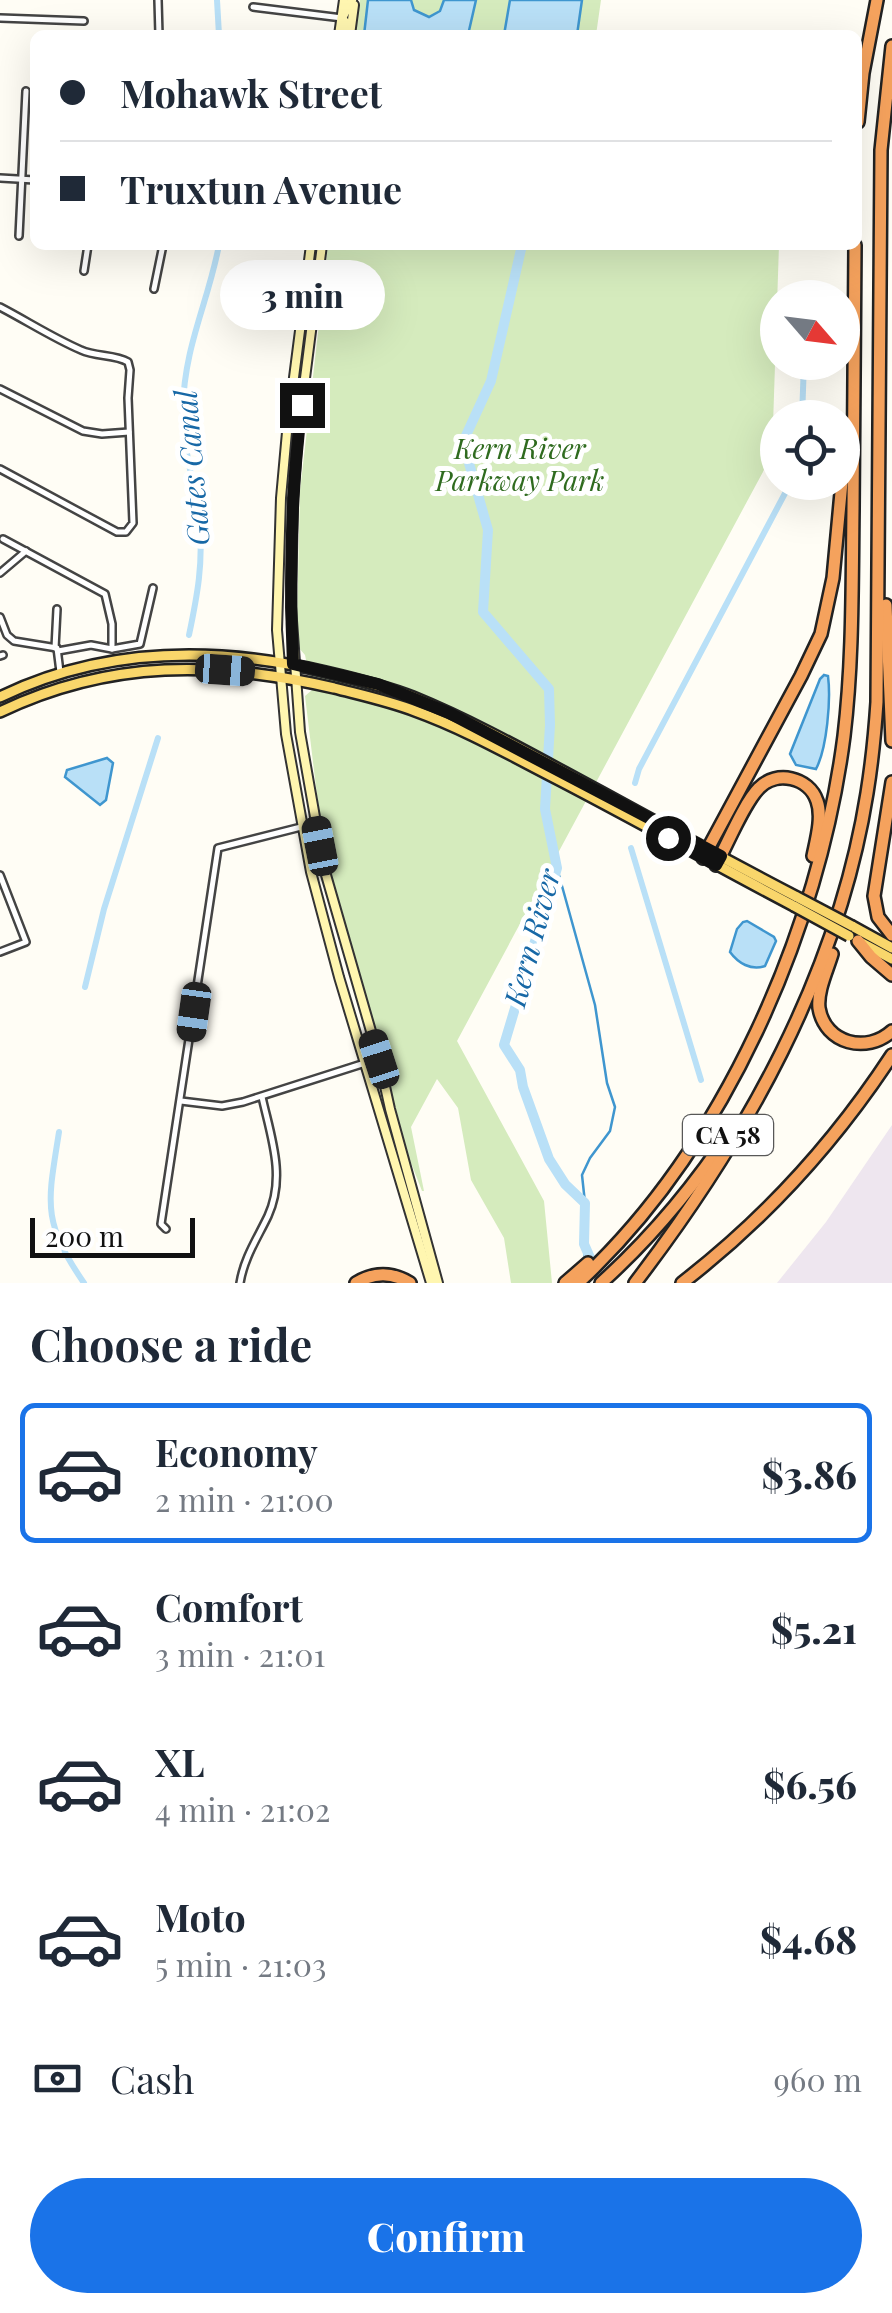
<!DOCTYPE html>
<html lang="en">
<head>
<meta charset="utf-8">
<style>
	:root { --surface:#fff; --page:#f2f2f3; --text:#1f2937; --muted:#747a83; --line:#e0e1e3; --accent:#1a73e8 }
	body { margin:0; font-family:"Playfair Display",serif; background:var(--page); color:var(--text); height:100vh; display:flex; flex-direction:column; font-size:38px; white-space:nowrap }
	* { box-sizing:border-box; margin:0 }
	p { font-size:32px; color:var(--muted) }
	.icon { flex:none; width:55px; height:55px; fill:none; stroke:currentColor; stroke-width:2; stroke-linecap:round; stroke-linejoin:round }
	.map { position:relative; height:1283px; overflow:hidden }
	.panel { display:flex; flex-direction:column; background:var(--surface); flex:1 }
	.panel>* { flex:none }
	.top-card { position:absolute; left:30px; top:30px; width:832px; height:220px; border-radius:15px; box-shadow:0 10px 40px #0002; display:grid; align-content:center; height:220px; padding:0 30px; background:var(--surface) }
	.needle { width:65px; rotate:118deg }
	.controls { position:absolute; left:760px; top:280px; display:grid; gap:20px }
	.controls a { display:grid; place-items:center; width:100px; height:100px; border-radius:50%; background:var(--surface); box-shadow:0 10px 40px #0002; font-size:50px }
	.scale { position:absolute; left:30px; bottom:25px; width:165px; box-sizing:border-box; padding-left:10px; border:5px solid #111; border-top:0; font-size:28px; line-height:35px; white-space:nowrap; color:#111; -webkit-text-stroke:8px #fff; paint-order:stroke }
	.end { position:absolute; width:45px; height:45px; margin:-22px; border:12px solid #111; background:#fff; box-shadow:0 0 0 5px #fff }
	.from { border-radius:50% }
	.bubble { position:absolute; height:70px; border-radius:35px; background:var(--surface); box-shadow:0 10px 40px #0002; font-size:32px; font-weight:800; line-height:70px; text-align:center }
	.car { position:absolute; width:30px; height:60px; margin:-30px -15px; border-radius:12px; box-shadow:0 0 8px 2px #0007; background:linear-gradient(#222 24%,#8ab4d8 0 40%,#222 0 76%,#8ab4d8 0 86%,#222 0) }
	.top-card b { display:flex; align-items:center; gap:35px; height:95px; font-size:38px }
	.top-card b+b { border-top:2px solid var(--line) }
	.top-card i { width:25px; height:25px; background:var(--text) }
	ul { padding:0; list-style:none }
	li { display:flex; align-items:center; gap:30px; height:140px; margin:0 20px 15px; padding:0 10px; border:5px solid transparent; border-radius:15px }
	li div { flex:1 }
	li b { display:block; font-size:38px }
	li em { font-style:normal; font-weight:800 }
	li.current { border-color:var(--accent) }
	li>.icon { width:90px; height:90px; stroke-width:1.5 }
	h2 { padding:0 30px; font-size:45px; line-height:120px }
	.pay { display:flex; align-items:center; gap:25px; height:110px; padding:0 30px; font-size:38px }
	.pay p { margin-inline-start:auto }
	.primary-button { display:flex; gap:20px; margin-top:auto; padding:20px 30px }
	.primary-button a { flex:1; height:115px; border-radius:60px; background:var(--accent); color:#fff; font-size:40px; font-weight:800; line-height:115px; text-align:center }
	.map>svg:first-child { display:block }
</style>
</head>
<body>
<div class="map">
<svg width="892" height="1283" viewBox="0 0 892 1283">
	<rect width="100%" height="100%" fill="#fffdf5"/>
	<!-- industrial -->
	<polygon fill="#eee6ef" points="892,1125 892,1283 777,1283 826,1222"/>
	<!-- green -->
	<g fill="#d5ebbd">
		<polygon points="360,0 601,0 596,35 355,35"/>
		<polygon points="328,245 779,245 772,455 457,1041 544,1201 552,1283 511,1283 504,1238 471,1180 458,1108 437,1079 411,1127 424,1191 422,1191 402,1140 328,864 321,828 305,696 312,690 305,655 299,648 297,620 300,491"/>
	</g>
	<!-- water -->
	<g fill="#b9e0f7" stroke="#3f96cf" stroke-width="2.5">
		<polygon points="368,0 411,0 414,10 429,17 440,11 444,0 476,0 468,35 364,35"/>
		<polygon points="510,0 582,0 577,35 504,35"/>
		<path d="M 824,675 L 828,676 C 831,700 827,748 816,769 L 796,765 L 790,754 L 820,679 Z"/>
		<polygon points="107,758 113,763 106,800 100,805 65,777 67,770"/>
		<path d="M 747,921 L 774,937 L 776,941 L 765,966 C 751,971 738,963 730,952 L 737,929 L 743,922 Z"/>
	</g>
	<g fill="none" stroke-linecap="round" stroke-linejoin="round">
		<!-- stream -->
		<g stroke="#3f96cf" stroke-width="2.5">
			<polyline points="557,868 595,1005 607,1083 615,1107 610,1131 590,1158 582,1175 585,1203"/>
			<polyline points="584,1244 585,1262"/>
		</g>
		<!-- canal -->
		<g stroke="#b9e0f7" stroke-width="6">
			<polyline points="217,0 219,35"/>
			<polyline points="802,418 804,362"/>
			<path d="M 189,635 C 197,597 204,561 199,522 C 195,483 182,447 183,408 C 184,347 208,303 219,245"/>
			<polyline points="635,783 639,769 791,482"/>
			<polyline points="631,848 701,1080"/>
			<polyline points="85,987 104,909 158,738"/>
			<path d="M 59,1132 C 48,1203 41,1220 84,1283"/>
		</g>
		<!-- river -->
		<polyline stroke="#b9e0f7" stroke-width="10" points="522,245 491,381 463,442 488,530 483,612 549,689 550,725 545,809 557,868 504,1045 520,1070 523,1087 549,1159 565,1184 585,1203 584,1244 601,1283"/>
		<!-- minor casing -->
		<g stroke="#444" stroke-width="10">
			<g id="minor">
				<polyline points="158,0 159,35"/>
				<polyline points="253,7 342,18"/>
				<polyline points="0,18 84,21"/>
				<polyline points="0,178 35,180"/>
				<polyline points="19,236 26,91"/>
				<polyline points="84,271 88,245"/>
				<polyline points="154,289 163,245"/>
				<path d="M 0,307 C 27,321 53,338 81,350 C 96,357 115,354 128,362 L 130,370 L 128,398 L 133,523 L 126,532 L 117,532 L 0,469"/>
				<polyline points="242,312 302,319"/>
				<polyline points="0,389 83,431 102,434 129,432"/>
				<polyline points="3,539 105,594 112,624 112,649"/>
				<polyline points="0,573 26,551"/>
				<polyline points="0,617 7,635 14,641 57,648 60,672"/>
				<polyline points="55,648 57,609"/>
				<polyline points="58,651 91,645 112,649 140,644 153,588"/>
				<polyline points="0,656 3,655"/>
				<polyline points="0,875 26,942 0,952"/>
				<polyline points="181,1101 222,1106 243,1102 365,1063"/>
				<polyline points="166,1229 161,1224 218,848 301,827"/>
				<path d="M 240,1283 C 244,1258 257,1239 268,1216 C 286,1177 271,1137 262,1097"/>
			</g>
		</g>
		<!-- secondary casing -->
		<g stroke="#333" stroke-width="12">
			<g id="secondary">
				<polyline points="339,35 344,0"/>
				<polyline points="346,35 345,22 342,18 352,0"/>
				<polyline points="350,35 354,5"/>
				<polyline points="311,245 287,432 281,498 277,630 286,734 311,872 339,977 431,1283"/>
				<polyline points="322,245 298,433 293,498 291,607 300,732 324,868 379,1059 390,1109 438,1283"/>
			</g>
		</g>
		<!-- primary casing -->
		<g stroke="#222" stroke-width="14">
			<g id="primary">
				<path d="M 0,697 C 103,647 216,646 326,672 C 356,679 385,686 413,697 C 479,724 541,760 603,793 C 667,828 732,863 797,897"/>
				<path d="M 0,712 C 110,659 218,661 334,688 C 361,695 389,701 415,711 C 465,729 512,756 559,780 C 638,821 716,865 794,906"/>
				<polyline points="852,926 892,948"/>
				<polyline points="860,942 892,959"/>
			</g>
		</g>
		<!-- motorway casing -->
		<g stroke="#222" stroke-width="16">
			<g id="motorway">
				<polyline points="858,122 863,73 877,0"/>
				<polyline points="842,478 846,436"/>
				<polyline points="886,605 892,741"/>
				<polyline points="892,782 874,896 878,917 892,935"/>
				<polyline points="703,858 801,676 821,634 833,578 842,482"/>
				<path d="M 716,865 C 727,845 744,803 759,788 C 776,770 809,777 817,801 C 823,817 816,841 813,856"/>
				<polyline points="858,941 871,957 892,975"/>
				<path d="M 832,954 C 827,971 817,991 819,1008 C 825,1044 867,1054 892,1031"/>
				<path d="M 356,1283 C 374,1272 392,1272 410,1283"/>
				<polyline points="565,1283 588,1263"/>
				<path d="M 578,1283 C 724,1148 819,931 844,736 C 853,661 852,585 853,509 C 853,421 854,333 855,245"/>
				<path d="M 601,1283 C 652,1237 696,1184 734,1126"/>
				<path d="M 635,1283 C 746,1138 838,975 867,793 C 872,762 875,732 877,702 L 881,150 L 892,46"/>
				<path d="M 682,1283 C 765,1219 835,1142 892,1055"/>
			</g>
		</g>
		<!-- minor -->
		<use href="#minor" stroke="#fff" stroke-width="5"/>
		<!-- secondary -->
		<use href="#secondary" stroke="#fff6b0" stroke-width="8"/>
		<!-- primary -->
		<use href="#primary" stroke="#f9d66b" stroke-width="9"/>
		<!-- motorway -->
		<use href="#motorway" stroke="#f5a25d" stroke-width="11"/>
		<!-- primary-bridge casing -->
		<g stroke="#222" stroke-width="14" stroke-linecap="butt">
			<g id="primary-bridge">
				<polyline points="797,897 852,926"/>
				<polyline points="794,906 849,936"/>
			</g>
		</g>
		<!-- primary-bridge -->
		<use href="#primary-bridge" stroke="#f9d66b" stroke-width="9"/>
	</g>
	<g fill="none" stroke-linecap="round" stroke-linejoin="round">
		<!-- route -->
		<path stroke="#111" stroke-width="12" d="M 302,405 C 291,491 289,577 293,664 L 378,684 L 449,713 L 721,856 L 716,865 L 668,838"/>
	</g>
	<g text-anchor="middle" stroke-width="10" stroke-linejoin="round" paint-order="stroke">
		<!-- shield labels -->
		<rect fill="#fff" stroke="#585858" stroke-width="2.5" x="683" y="1115" width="90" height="40" rx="8"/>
		<g font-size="25" font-weight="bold" fill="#111">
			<text x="728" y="1144">CA 58</text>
		</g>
		<!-- park labels -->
		<g font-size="28" font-style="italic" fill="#2f6b1f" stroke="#fff">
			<text x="520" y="459">Kern River<tspan x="520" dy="32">Parkway Park</tspan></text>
		</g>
		<!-- water labels -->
		<g font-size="30" font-style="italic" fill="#1768a6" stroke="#fff">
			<text transform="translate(193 468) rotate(-95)" y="10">Gates Canal</text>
			<text transform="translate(533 938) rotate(-75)" y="10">Kern River</text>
		</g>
	</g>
</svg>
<div class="controls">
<a><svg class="needle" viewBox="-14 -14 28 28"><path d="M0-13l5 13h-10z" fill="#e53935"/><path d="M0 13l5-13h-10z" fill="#747a83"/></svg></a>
<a><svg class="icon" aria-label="locate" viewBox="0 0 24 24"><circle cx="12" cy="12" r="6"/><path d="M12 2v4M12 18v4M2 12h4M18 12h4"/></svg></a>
</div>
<div class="scale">200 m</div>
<i class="end from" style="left:668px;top:838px"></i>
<i class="end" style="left:302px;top:405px"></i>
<div class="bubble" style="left:220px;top:260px;width:165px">3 min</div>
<i class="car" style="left:225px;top:670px;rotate:94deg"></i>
<i class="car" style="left:320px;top:846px;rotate:349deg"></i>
<i class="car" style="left:194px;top:1012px;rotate:188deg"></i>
<i class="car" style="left:379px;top:1059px;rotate:342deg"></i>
<div class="top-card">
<b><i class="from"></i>Mohawk Street</b>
<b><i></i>Truxtun Avenue</b>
</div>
</div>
<section class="panel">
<h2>Choose a ride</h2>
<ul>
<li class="current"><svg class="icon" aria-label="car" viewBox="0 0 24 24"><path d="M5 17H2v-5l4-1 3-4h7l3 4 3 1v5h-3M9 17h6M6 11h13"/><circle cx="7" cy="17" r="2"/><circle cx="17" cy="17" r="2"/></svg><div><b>Economy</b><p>2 min · 21:00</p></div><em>$3.86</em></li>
<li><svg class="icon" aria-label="car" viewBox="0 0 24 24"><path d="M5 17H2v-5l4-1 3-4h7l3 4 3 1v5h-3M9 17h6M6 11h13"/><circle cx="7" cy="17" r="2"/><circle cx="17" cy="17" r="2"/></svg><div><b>Comfort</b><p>3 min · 21:01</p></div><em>$5.21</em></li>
<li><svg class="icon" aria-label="car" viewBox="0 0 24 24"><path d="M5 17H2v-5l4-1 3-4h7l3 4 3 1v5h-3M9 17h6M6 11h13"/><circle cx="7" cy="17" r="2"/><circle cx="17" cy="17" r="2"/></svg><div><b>XL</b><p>4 min · 21:02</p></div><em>$6.56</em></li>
<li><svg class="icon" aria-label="car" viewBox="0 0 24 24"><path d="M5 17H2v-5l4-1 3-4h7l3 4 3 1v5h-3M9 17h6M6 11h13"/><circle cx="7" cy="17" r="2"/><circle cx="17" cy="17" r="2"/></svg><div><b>Moto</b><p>5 min · 21:03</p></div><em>$4.68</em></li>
</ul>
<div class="pay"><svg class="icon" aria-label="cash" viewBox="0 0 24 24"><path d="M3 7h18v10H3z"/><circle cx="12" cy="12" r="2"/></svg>Cash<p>960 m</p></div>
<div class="primary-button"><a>Confirm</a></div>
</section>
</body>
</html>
